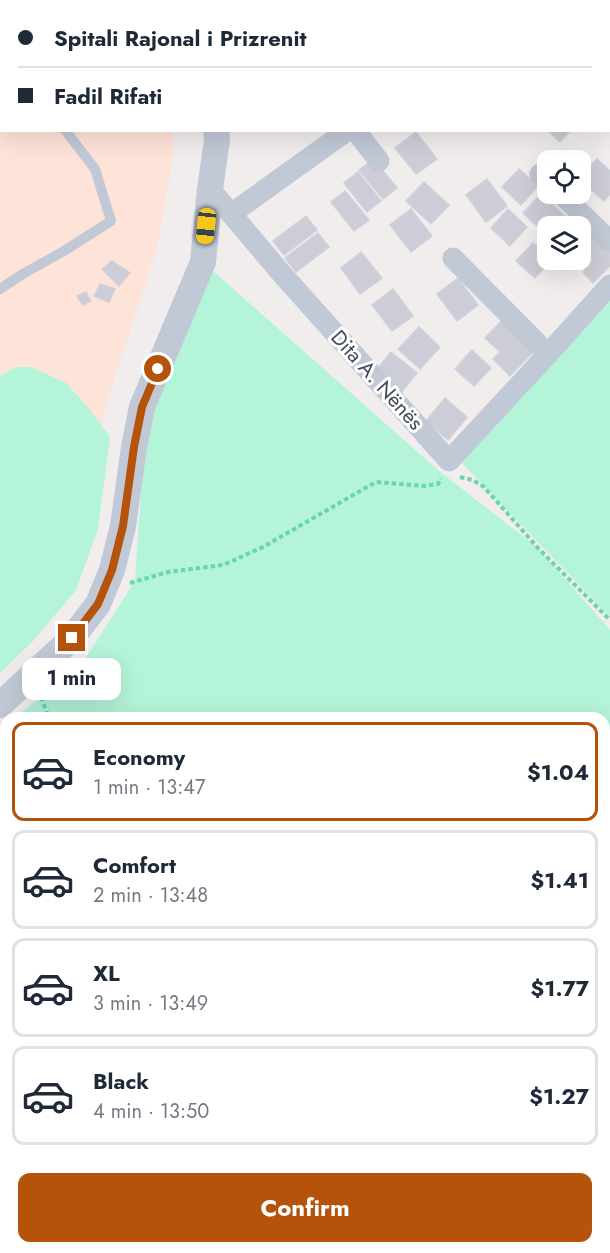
<!DOCTYPE html>
<html lang="en">
<head>
<meta charset="utf-8">
<style>
	:root { --surface:#fff; --page:#f6f6f7; --text:#1f2937; --muted:#747a83; --line:#e0e1e3; --accent:#b45309 }
	body { margin:0; font-family:Jost,sans-serif; background:var(--page); color:var(--text); height:100vh; display:flex; flex-direction:column; font-size:22px; white-space:nowrap }
	* { box-sizing:border-box; margin:0 }
	p { font-size:20px; color:var(--muted) }
	.icon { flex:none; width:33px; height:33px; fill:none; stroke:currentColor; stroke-width:2; stroke-linecap:round; stroke-linejoin:round }
	.map { position:relative; flex:1; overflow:hidden }
	.drawer { position:absolute; left:0px; top:712px; width:610px; height:542px; display:flex; flex-direction:column; background:var(--surface); border-radius:18px 18px 0 0; box-shadow:0 6px 24px #0002 }
	.drawer>* { flex:none }
	.guide { position:absolute; left:0px; top:0px; width:610px; height:132px; box-shadow:0 6px 24px #0002; display:grid; align-content:center; height:132px; padding:0 18px; background:var(--surface) }
	.tools { position:absolute; left:537px; top:150px; display:grid; gap:12px }
	.tools a { display:grid; place-items:center; width:54px; height:54px; border-radius:12px; background:var(--surface); box-shadow:0 6px 24px #0002; font-size:30px }
	.end { position:absolute; width:27px; height:27px; margin:-14px; border:8px solid #b45309; background:#fff; box-shadow:0 0 0 3px #fff }
	.from { border-radius:50% }
	.bubble { position:absolute; height:42px; border-radius:12px; background:var(--surface); box-shadow:0 6px 24px #0002; font-size:20px; font-weight:700; line-height:42px; text-align:center }
	.car { position:absolute; width:18px; height:36px; margin:-18px -9px; border-radius:8px; box-shadow:0 0 4px 2px #0007; background:linear-gradient(#f5c518 24%,#345 0 40%,#f5c518 0 76%,#345 0 86%,#f5c518 0) }
	.guide b { display:flex; align-items:center; gap:21px; height:57px; font-size:22px }
	.guide b+b { border-top:2px solid var(--line) }
	.guide i { width:15px; height:15px; background:var(--text) }
	ul { padding:10px 0 0; list-style:none }
	li { display:flex; align-items:center; gap:18px; height:99px; margin:0 12px 9px; padding:0 6px; border:3px solid var(--line); border-radius:12px }
	li div { flex:1 }
	li b { display:block; font-size:22px }
	li em { font-style:normal; font-weight:700 }
	li.selected { border-color:var(--accent) }
	li>.icon { width:54px; height:54px; stroke-width:1.5 }
	.cta { display:flex; gap:12px; margin-top:auto; padding:12px 18px }
	.cta a { flex:1; height:69px; border-radius:12px; background:var(--accent); color:#fff; font-size:24px; font-weight:700; line-height:69px; text-align:center }
	.map>svg:first-child { display:block }
</style>
</head>
<body>
<div class="map">
<svg width="610" height="1253" viewBox="0 0 610 1253">
	<rect width="100%" height="100%" fill="#f0edec"/>
	<!-- education -->
	<polygon fill="#e1dede" points="610,853 610,1080 605,1078 604,855"/>
	<!-- medical -->
	<polygon fill="#fee3d8" points="0,0 148,0 149,1 2,2 2,130 173,131 173,158 157,248 117,370 104,412 98,448 0,665"/>
	<!-- green -->
	<g fill="#b4f4d9">
		<polygon points="212,270 439,471 538,548 610,630 610,813 605,815 604,718 14,718 80,667 135,581 145,430"/>
		<polygon points="610,297 610,617 461,462"/>
		<polygon points="16,367 31,367 66,383 90,410 110,437 98,529 76,590 33,641 0,673 0,376"/>
		<polygon points="6,725 6,914 0,915 0,730"/>
		<polygon points="0,1063 6,1073 6,1134 0,1138"/>
		<polygon points="605,1118 610,1119 610,1253 169,1253 165,1248 604,1248"/>
		<polygon points="6,1144 6,1248 135,1248 139,1253 0,1253 0,1148"/>
	</g>
	<!-- building -->
	<g fill="#cccdd6" stroke="#d0d1da" stroke-width="1.5">
		<polygon points="547,130 571,130 560,142"/>
		<polygon points="416,132 437,159 416,174 395,148"/>
		<polygon points="373,159 397,188 383,199 359,170"/>
		<polygon points="597,159 610,171 610,194 604,201 580,180 580,177"/>
		<polygon points="519,169 538,186 521,205 502,187"/>
		<polygon points="358,172 381,201 367,212 344,183"/>
		<polygon points="487,179 507,206 486,222 466,195"/>
		<polygon points="424,182 449,205 431,224 406,201"/>
		<polygon points="345,191 369,220 354,231 331,202"/>
		<polygon points="541,194 566,217 557,226 548,226 548,236 523,213"/>
		<polygon points="411,209 432,236 411,252 390,225"/>
		<polygon points="508,209 527,227 510,246 491,228"/>
		<polygon points="306,216 317,230 284,255 273,241"/>
		<polygon points="587,231 605,250 585,270 575,260 580,260 580,237"/>
		<polygon points="318,233 329,247 296,272 285,258"/>
		<polygon points="533,243 548,256 548,260 552,260 535,278 516,261"/>
		<polygon points="608,247 610,249 610,266 593,283 583,272"/>
		<polygon points="361,252 382,278 360,294 341,268"/>
		<polygon points="112,261 130,273 119,286 102,269"/>
		<polygon points="458,278 478,305 457,321 437,294"/>
		<polygon points="100,284 115,289 109,302 94,296"/>
		<polygon points="393,289 413,316 392,331 372,305"/>
		<polygon points="86,292 91,301 83,305 77,296"/>
		<polygon points="504,318 536,349 510,376 493,359 500,352 485,338"/>
		<polygon points="419,327 440,347 420,369 398,349"/>
		<polygon points="472,350 491,368 474,386 455,369"/>
		<polygon points="391,352 417,373 401,393 375,372"/>
		<polygon points="445,398 467,417 448,440 426,421"/>
		<polygon points="6,742 6,796 0,801 0,747"/>
	</g>
	<g fill="none" stroke-linecap="round" stroke-linejoin="round">
		<!-- path -->
		<g stroke="#68d6b5" stroke-width="4" stroke-dasharray="4.5 3" stroke-linecap="butt">
			<polyline points="460,477 473,480 484,487 538,548 610,620"/>
			<polyline points="130,583 168,572 223,565 263,547 376,482 424,486 438,484 441,478"/>
			<polyline points="41,697 49,718"/>
			<polyline points="0,973 6,976"/>
			<polyline points="232,1248 237,1253"/>
			<polyline points="357,1248 360,1253"/>
			<polyline points="470,1253 473,1248"/>
		</g>
		<!-- service -->
		<g stroke="#c1c8d6" stroke-width="10">
			<polyline points="0,81 2,82"/>
			<polyline points="0,289 21,275 64,251 111,221 95,169 65,130"/>
			<polyline points="0,1018 6,1027"/>
			<polyline points="604,1034 610,1032"/>
		</g>
		<!-- minor -->
		<g stroke="#c1c8d6" stroke-width="21">
			<polyline points="427,0 429,2"/>
			<polyline points="476,2 478,0"/>
			<polyline points="355,130 379,161"/>
			<polyline points="540,174 548,181"/>
			<polyline points="210,189 282,274 449,461 548,354 610,285"/>
			<polyline points="561,194 610,241"/>
			<polyline points="231,214 348,130"/>
			<polyline points="453,258 548,354"/>
			<polyline points="604,826 610,825"/>
		</g>
		<!-- tertiary -->
		<g stroke="#c1c8d6" stroke-width="26">
			<polyline points="192,0 192,2"/>
			<polyline points="0,705 72,638 98,604 112,570 123,526 134,447 142,407 203,262 210,189 217,140 216,130"/>
			<polyline points="0,947 6,946"/>
			<polyline points="604,1104 610,1105"/>
		</g>
	</g>
	<g fill="none" stroke-linecap="round" stroke-linejoin="round">
		<!-- route -->
		<polyline stroke="#b45309" stroke-width="8" points="72,638 98,604 112,570 123,526 134,447 142,407 158,369"/>
	</g>
	<g text-anchor="middle" stroke-width="6" stroke-linejoin="round" paint-order="stroke">
		<!-- street labels -->
		<g font-size="21" fill="#434b5c" stroke="#fff">
			<text transform="translate(377 380) rotate(48)" y="7">Dita A. Nënës</text>
		</g>
	</g>
</svg>
<div class="tools">
<a><svg class="icon" aria-label="locate" viewBox="0 0 24 24"><circle cx="12" cy="12" r="6"/><path d="M12 2v4M12 18v4M2 12h4M18 12h4"/></svg></a>
<a><svg class="icon" aria-label="layers" viewBox="0 0 24 24"><path d="M12 4l9 5-9 5-9-5zM3 14l9 5 9-5"/></svg></a>
</div>
<i class="end from" style="left:158px;top:369px"></i>
<i class="end" style="left:72px;top:638px"></i>
<div class="bubble" style="left:22px;top:658px;width:99px">1 min</div>
<i class="car" style="left:206px;top:226px;rotate:186deg"></i>
<div class="guide">
<b><i class="from"></i>Spitali Rajonal i Prizrenit</b>
<b><i></i>Fadil Rifati</b>
</div>
<section class="drawer">
<ul>
<li class="selected"><svg class="icon" aria-label="car" viewBox="0 0 24 24"><path d="M5 17H2v-5l4-1 3-4h7l3 4 3 1v5h-3M9 17h6M6 11h13"/><circle cx="7" cy="17" r="2"/><circle cx="17" cy="17" r="2"/></svg><div><b>Economy</b><p>1 min · 13:47</p></div><em>$1.04</em></li>
<li><svg class="icon" aria-label="car" viewBox="0 0 24 24"><path d="M5 17H2v-5l4-1 3-4h7l3 4 3 1v5h-3M9 17h6M6 11h13"/><circle cx="7" cy="17" r="2"/><circle cx="17" cy="17" r="2"/></svg><div><b>Comfort</b><p>2 min · 13:48</p></div><em>$1.41</em></li>
<li><svg class="icon" aria-label="car" viewBox="0 0 24 24"><path d="M5 17H2v-5l4-1 3-4h7l3 4 3 1v5h-3M9 17h6M6 11h13"/><circle cx="7" cy="17" r="2"/><circle cx="17" cy="17" r="2"/></svg><div><b>XL</b><p>3 min · 13:49</p></div><em>$1.77</em></li>
<li><svg class="icon" aria-label="car" viewBox="0 0 24 24"><path d="M5 17H2v-5l4-1 3-4h7l3 4 3 1v5h-3M9 17h6M6 11h13"/><circle cx="7" cy="17" r="2"/><circle cx="17" cy="17" r="2"/></svg><div><b>Black</b><p>4 min · 13:50</p></div><em>$1.27</em></li>
</ul>
<div class="cta"><a>Confirm</a></div>
</section>
</div>
</body>
</html>
